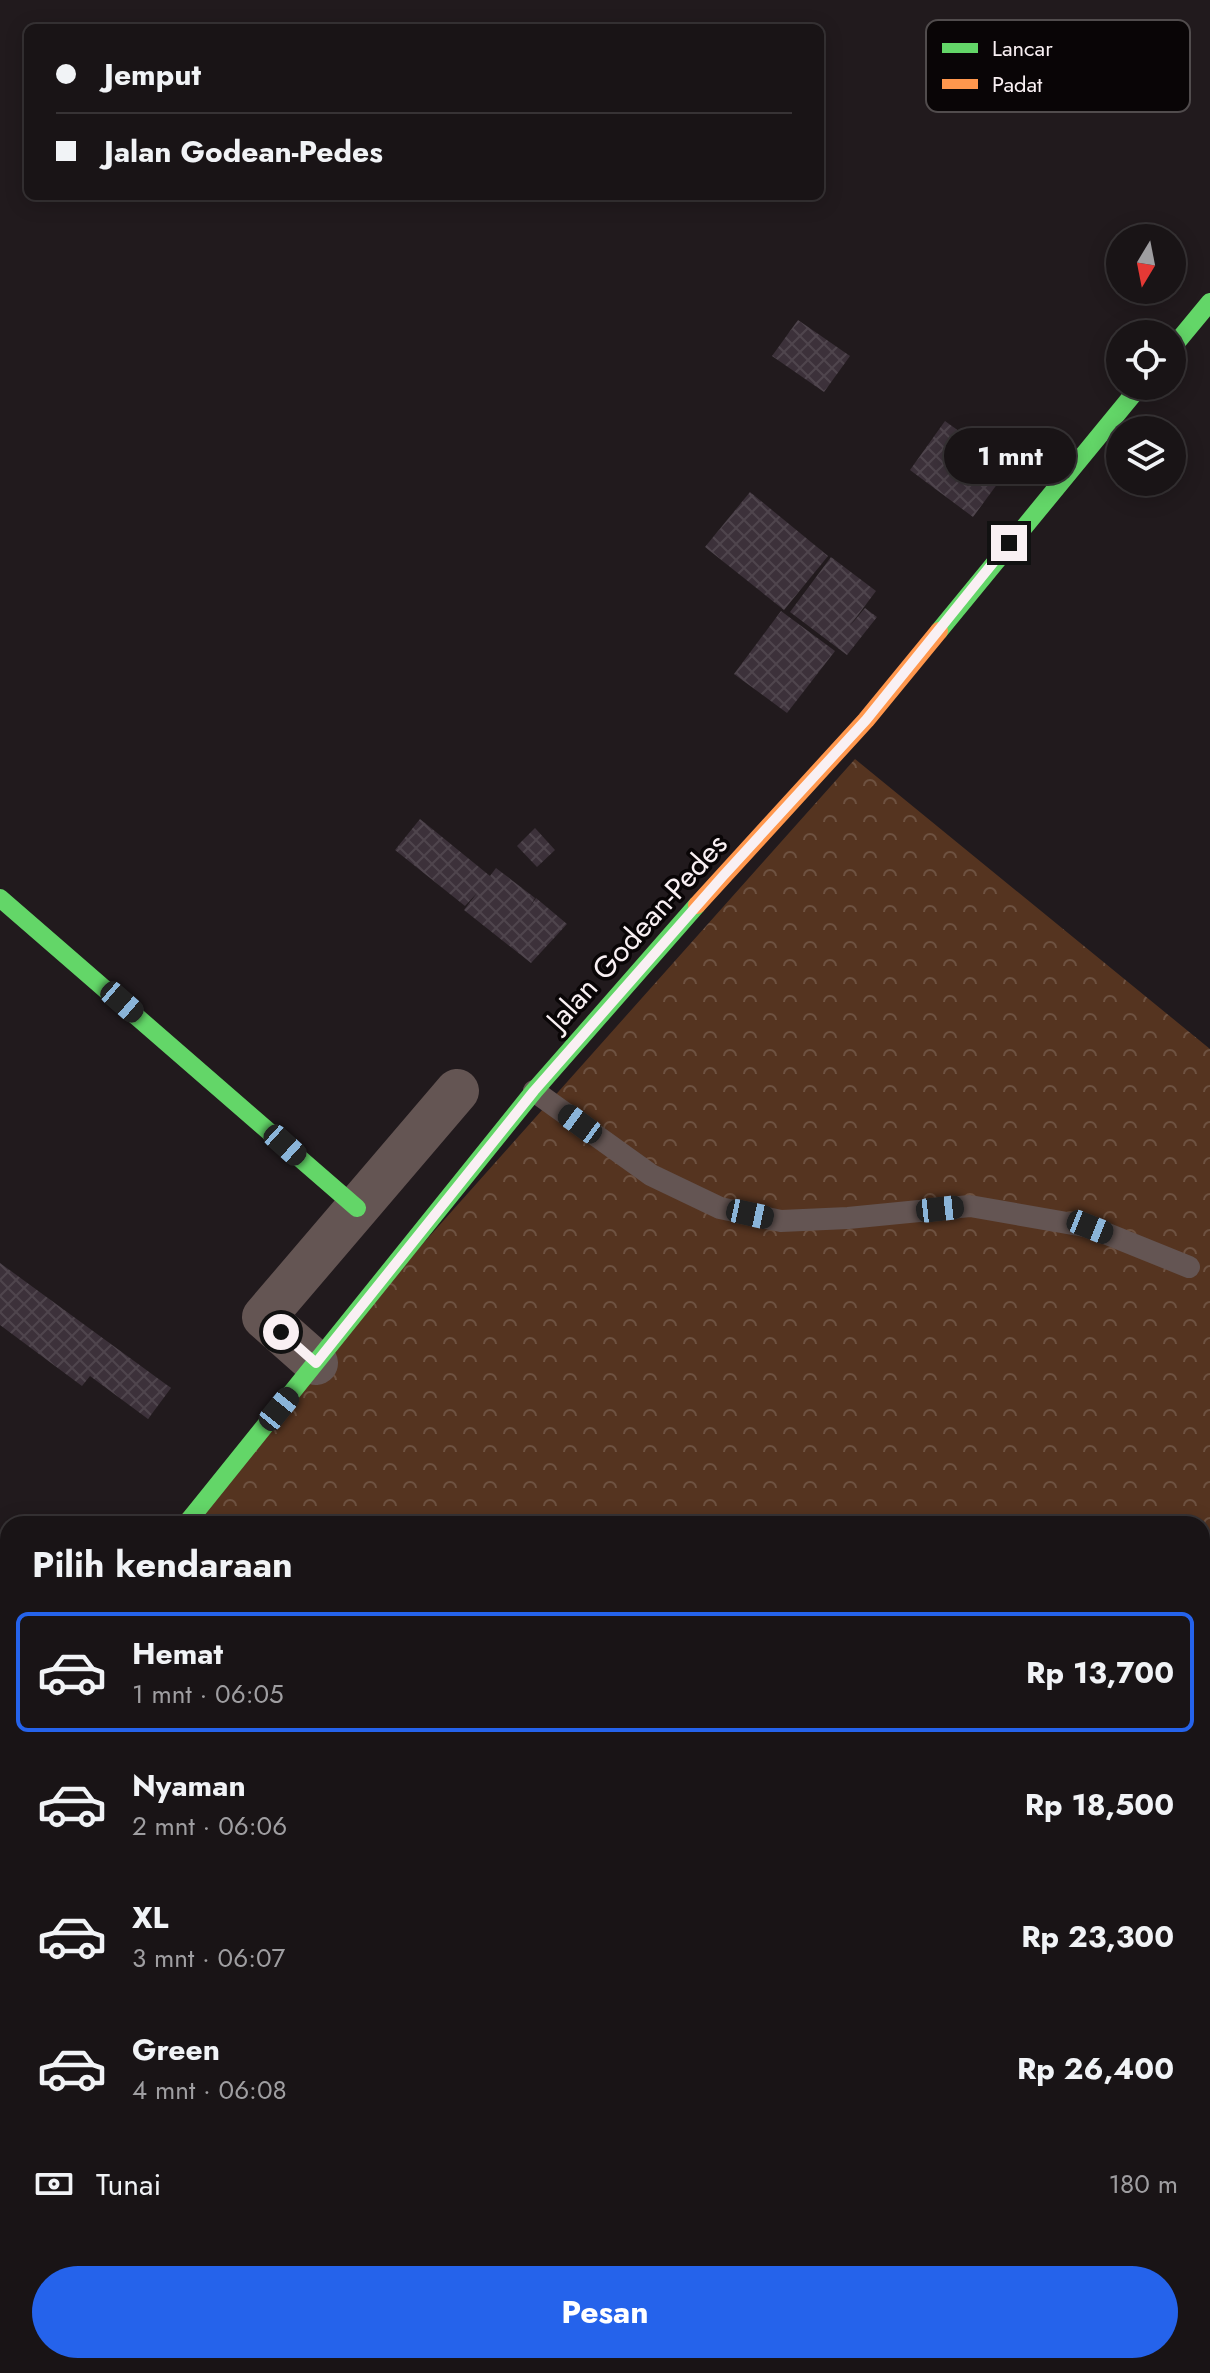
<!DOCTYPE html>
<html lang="id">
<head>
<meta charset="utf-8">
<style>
	:root { --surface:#191416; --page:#221d1f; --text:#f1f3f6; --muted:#9f9ea1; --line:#373335; --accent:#2563eb }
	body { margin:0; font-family:Jost,sans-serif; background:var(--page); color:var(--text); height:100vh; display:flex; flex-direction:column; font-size:30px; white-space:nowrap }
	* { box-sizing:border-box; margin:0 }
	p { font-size:26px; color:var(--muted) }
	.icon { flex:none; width:44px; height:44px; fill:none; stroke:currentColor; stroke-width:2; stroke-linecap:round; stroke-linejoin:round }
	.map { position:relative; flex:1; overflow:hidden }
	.sheet { position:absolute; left:0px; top:1516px; width:1210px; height:858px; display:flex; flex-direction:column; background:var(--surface); border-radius:24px 24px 0 0; box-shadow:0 4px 20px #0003,0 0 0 2px var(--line) }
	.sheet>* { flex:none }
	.top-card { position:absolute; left:24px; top:24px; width:800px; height:176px; border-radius:12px; box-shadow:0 4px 20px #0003,0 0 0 2px var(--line); display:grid; align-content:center; height:176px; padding:0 32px; background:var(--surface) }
	.needle { width:52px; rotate:190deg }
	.tools { position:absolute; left:1106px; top:224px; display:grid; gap:16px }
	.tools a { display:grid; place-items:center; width:80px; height:80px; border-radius:50%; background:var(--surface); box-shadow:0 4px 20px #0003,0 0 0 2px var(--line); font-size:40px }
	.end { position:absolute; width:36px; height:36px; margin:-18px; border:10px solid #f9f0f3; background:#111; box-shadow:0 0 0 4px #111 }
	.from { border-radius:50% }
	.bubble { position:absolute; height:56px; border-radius:28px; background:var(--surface); box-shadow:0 4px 20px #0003,0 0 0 2px var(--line); font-size:26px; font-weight:700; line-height:56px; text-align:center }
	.car { position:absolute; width:24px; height:48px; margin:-24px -12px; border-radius:10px; box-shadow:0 0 6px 2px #0007; background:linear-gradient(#222 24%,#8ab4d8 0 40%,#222 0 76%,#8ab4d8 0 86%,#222 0) }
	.top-card b { display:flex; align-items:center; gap:28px; height:76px; font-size:30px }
	.top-card b+b { border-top:2px solid var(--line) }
	.top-card i { width:20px; height:20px; background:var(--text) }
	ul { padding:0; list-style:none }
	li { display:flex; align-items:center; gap:24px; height:120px; margin:0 16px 12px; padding:0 16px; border:4px solid transparent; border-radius:12px }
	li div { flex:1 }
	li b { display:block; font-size:30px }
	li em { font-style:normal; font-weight:700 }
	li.active { border-color:var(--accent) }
	li>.icon { width:72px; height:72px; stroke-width:1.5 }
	h2 { padding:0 32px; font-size:36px; line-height:96px }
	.pay { display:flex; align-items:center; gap:20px; height:88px; padding:0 32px; font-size:30px }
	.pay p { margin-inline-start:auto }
	.primary-button { display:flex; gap:16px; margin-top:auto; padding:16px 32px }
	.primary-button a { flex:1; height:92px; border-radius:48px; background:var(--accent); color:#fff; font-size:32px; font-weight:700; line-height:92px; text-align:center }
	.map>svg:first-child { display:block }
</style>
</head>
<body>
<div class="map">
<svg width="1210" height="2373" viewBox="0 0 1210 2373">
	<defs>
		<pattern id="park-crowns" width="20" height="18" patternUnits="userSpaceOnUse" patternTransform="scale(2)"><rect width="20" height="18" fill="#553420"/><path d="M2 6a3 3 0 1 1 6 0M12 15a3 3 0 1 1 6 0" fill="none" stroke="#6e5241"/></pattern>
		<pattern id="water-rules" width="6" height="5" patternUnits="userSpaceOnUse" patternTransform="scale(2)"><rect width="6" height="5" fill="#14022c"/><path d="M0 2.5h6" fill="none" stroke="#37274b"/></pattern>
		<pattern id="building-cross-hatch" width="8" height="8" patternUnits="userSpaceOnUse" patternTransform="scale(2)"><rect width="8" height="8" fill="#3c313a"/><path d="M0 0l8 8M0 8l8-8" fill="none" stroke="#4f454d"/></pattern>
	</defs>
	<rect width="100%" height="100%" fill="#211a1d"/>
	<!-- park -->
	<polygon fill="url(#park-crowns)" points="855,759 1210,1049 1210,2062 1202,2061 1202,1524 173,1524"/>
	<!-- water -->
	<polygon fill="url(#water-rules)" points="1210,1588 1210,1937 1202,1945 1202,1597"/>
	<!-- building -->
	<g fill="url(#building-cross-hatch)">
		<polygon points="798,320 850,356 824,392 772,356"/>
		<polygon points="945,421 1009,468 973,517 910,470"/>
		<polygon points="750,492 828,556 784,610 705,547"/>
		<polygon points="831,557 876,591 849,627 865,608 877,617 847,655 790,612"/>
		<polygon points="781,611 835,651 787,713 734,674"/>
		<polygon points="420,819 490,876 496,868 535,898 529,908 536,898 567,924 531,963 464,910 477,893 465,906 395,850"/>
		<polygon points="535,828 555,850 537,867 517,846"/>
		<polygon points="0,1263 171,1388 148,1419 90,1376 82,1386 0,1325"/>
		<polygon points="8,1766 8,1857 0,1852 0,1820 7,1808 0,1803 0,1767"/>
		<polygon points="0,1874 8,1878 8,1944 0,1939"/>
		<polygon points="4,1956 8,1958 8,2026 0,2021 0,1962"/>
		<polygon points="0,2105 8,2109 6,2158 0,2155"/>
		<polygon points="1202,2228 1210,2233 1210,2273 1202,2287"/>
		<polygon points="1210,2289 1210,2343 1202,2338 1202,2303"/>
		<polygon points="682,2366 759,2366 756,2373 679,2373"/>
		<polygon points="796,2366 861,2366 857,2373 809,2373"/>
		<polygon points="1187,2366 1199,2366 1209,2373 1182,2373"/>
	</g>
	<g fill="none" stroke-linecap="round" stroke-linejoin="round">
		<!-- lane -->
		<polyline stroke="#645553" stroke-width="22" points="534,1091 651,1175 720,1208 781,1221 848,1218 970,1206 1090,1227 1189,1267"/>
		<!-- street -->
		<g stroke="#645553" stroke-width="44">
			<polyline points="316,1363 264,1317 457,1091"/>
			<polyline points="0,1644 8,1650"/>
			<polyline points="1202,2070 1210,2071"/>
			<polyline points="0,2284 8,2269"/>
			<polyline points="1018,2366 1027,2373"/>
			<polyline points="978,2373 983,2366"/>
		</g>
		<!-- fast -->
		<g stroke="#63d668" stroke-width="18">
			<polyline points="1172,348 1210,302"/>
			<polyline points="939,631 1140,386"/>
			<polyline points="0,898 357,1208"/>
			<polyline points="186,1524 534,1091 697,905"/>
		</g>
		<!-- slow -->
		<g stroke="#ff974d" stroke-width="18">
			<polyline points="697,905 866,720 939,631"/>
			<polyline points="0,1751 8,1740"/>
		</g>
	</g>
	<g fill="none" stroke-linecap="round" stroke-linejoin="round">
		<!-- route -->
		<polyline stroke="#f9f0f3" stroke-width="10" points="281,1332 316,1363 534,1091 723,876 866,720 1009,543"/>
	</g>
	<g text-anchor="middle" stroke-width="7" stroke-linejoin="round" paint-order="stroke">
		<!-- street labels -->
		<g font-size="30" fill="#f9f0f3" stroke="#090506">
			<text transform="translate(637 932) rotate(-48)" y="10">Jalan Godean-Pedes</text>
		</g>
	</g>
	<!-- legend -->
	<rect x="926" y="20" width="264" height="92" rx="12" fill="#090506" stroke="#514c4d" stroke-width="2"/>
	<rect x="942" y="43" width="36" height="10" fill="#63d668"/>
	<rect x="942" y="79" width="36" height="10" fill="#ff974d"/>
	<g font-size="22" fill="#f9f0f3">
		<text x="992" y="56">Lancar</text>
		<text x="992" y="92">Padat</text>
	</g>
</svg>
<div class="tools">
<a><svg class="needle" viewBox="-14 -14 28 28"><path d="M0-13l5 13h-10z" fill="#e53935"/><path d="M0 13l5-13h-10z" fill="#9f9ea1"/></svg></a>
<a><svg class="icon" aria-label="locate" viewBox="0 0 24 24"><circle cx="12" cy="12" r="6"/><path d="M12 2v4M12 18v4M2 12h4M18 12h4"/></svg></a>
<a><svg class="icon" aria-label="layers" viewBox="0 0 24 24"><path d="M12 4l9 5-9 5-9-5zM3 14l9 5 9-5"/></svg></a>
</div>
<i class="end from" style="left:281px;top:1332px"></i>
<i class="end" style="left:1009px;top:543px"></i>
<div class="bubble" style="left:944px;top:428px;width:132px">1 mnt</div>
<i class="car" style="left:122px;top:1002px;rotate:131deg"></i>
<i class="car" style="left:580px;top:1124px;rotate:306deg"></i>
<i class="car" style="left:285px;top:1145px;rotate:132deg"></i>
<i class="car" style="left:940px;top:1209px;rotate:84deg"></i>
<i class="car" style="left:750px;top:1214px;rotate:102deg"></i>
<i class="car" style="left:1090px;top:1227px;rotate:112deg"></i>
<i class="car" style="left:279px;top:1409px;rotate:39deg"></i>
<div class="top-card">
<b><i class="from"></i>Jemput</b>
<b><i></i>Jalan Godean-Pedes</b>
</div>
<section class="sheet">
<h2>Pilih kendaraan</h2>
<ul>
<li class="active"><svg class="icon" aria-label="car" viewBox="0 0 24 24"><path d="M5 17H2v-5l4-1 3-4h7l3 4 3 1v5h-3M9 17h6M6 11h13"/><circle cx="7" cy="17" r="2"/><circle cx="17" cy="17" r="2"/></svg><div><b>Hemat</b><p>1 mnt · 06:05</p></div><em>Rp 13,700</em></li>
<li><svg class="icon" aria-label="car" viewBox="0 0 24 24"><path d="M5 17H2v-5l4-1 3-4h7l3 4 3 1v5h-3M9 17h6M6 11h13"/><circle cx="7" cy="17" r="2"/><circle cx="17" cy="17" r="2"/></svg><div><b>Nyaman</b><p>2 mnt · 06:06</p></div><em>Rp 18,500</em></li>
<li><svg class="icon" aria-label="car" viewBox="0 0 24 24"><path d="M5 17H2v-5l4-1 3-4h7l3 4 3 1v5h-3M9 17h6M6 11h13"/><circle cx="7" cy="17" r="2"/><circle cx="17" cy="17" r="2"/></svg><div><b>XL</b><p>3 mnt · 06:07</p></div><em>Rp 23,300</em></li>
<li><svg class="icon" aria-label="car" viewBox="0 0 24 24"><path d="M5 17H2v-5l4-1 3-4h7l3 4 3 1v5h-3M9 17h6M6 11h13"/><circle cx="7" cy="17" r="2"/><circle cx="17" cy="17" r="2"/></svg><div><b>Green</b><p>4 mnt · 06:08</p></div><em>Rp 26,400</em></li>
</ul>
<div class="pay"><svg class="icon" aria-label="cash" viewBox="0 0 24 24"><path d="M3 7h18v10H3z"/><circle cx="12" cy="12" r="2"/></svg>Tunai<p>180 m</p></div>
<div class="primary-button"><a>Pesan</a></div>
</section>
</div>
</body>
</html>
